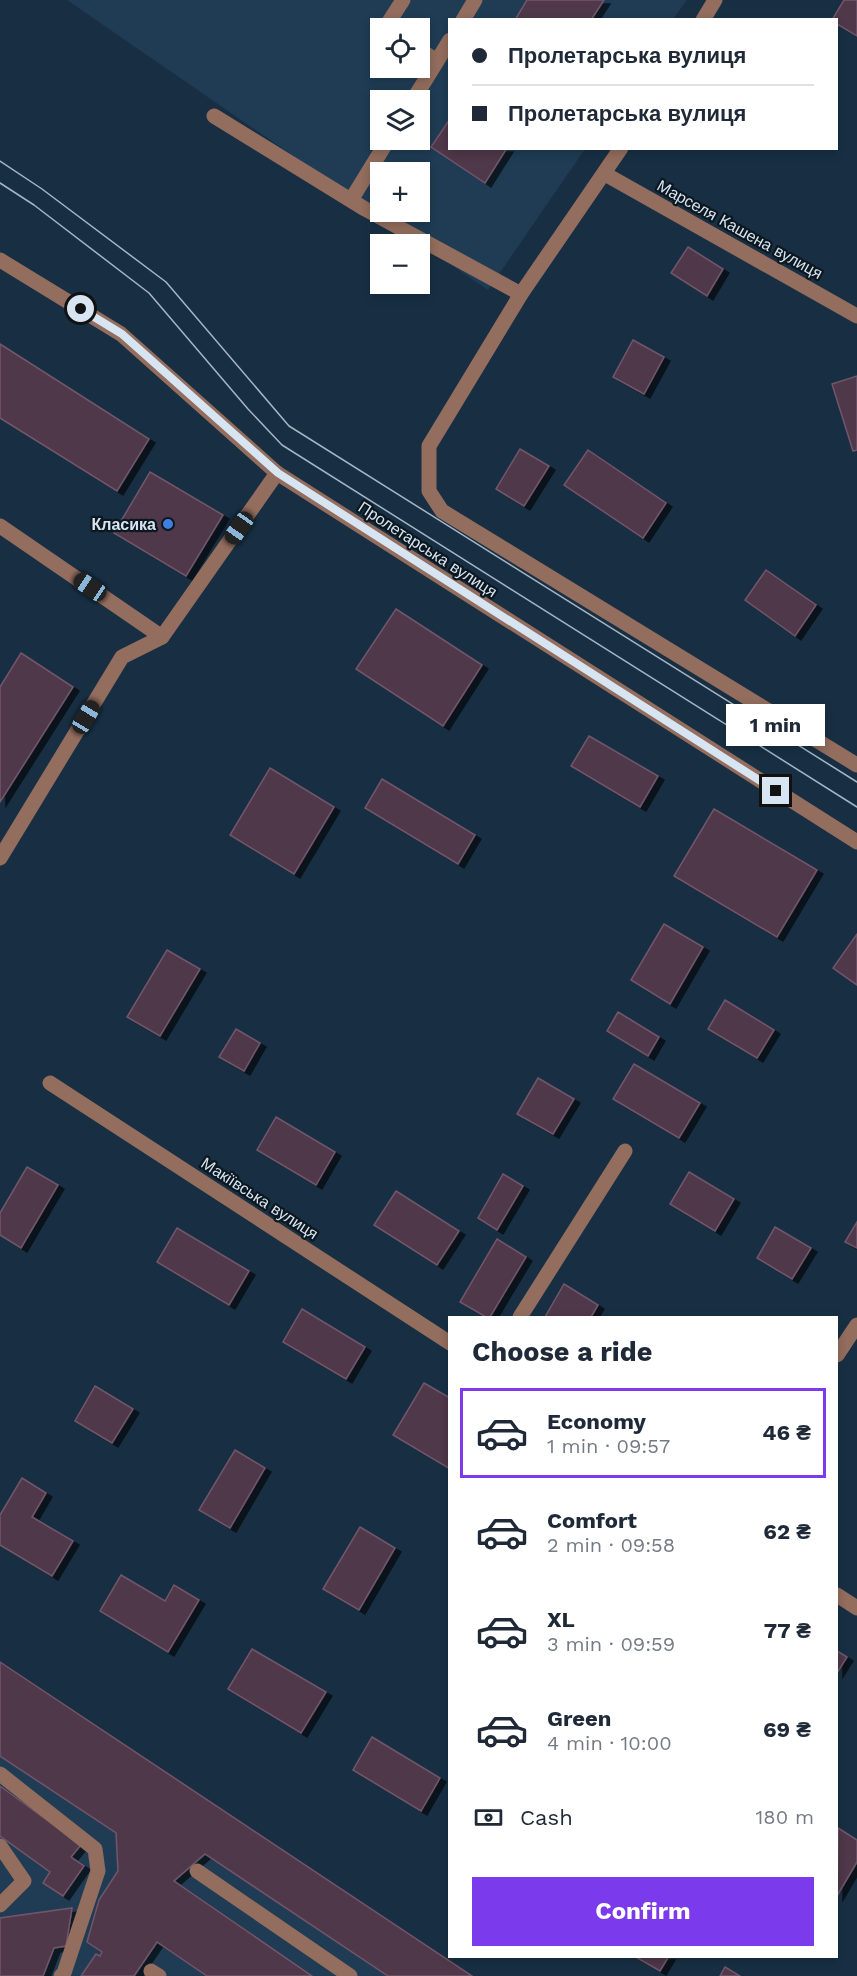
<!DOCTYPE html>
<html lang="en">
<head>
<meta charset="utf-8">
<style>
	:root { --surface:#fff; --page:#f6f6f7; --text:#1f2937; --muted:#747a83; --line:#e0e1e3; --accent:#7c3aed }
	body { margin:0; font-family:"Work Sans",sans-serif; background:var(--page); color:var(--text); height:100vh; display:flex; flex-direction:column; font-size:22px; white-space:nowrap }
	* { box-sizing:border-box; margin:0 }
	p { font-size:20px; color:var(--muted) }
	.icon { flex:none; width:33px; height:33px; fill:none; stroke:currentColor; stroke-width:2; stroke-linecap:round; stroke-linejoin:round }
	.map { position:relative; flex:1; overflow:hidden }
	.panel { position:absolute; left:448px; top:1316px; width:390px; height:642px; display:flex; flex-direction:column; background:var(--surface); border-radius:0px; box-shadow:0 3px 9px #0003 }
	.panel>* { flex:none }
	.top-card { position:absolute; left:448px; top:18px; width:390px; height:132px; border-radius:0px; box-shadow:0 3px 9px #0003; display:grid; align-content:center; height:132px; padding:0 24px; background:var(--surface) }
	.tools { position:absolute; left:370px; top:18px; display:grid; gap:12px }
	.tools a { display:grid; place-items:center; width:60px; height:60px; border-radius:0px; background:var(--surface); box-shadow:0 3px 9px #0003; font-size:30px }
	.end { position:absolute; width:27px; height:27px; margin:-14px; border:8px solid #d7e5f2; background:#111; box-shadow:0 0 0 3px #111 }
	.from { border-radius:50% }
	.bubble { position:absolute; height:42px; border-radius:0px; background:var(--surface); box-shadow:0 3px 9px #0003; font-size:20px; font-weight:700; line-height:42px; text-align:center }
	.car { position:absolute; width:18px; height:36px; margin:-18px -9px; border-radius:8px; box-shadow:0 0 4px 2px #0007; background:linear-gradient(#222 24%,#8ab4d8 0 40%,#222 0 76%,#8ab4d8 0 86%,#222 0) }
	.top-card b { display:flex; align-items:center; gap:21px; height:57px; font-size:22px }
	.top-card b+b { border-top:2px solid var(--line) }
	.top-card i { width:15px; height:15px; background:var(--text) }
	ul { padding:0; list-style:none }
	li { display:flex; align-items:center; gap:18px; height:90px; margin:0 12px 9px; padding:0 12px; border:3px solid transparent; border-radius:0px }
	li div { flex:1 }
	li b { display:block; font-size:22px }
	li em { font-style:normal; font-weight:700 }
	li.active { border-color:var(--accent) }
	li>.icon { width:54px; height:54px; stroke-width:1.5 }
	h2 { padding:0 24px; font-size:27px; line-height:72px }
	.pay { display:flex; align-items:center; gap:15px; height:66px; padding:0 24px; font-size:22px }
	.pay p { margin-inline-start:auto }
	.primary-button { display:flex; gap:12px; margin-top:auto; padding:12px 24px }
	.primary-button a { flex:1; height:69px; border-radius:0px; background:var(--accent); color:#fff; font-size:24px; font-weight:700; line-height:69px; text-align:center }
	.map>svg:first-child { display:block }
</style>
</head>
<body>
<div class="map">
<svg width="857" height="1976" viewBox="0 0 857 1976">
	<defs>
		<filter id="shadow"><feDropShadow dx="6" dy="4" stdDeviation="0" flood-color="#0009"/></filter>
	</defs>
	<rect width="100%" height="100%" fill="#182f43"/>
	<!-- built -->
	<g fill="#1f3c54" fill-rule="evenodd">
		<path d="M 67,0 L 687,0 L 673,19 L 450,20 L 450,148 L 585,149 L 488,290 ZM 381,28 L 420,28 L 420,68 L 381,68 ZM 381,100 L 420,100 L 420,140 L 381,140 ZM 381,172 L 420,172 L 420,212 L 381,212 Z"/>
		<polygon points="0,1683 459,1976 0,1976"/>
	</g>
	<!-- building -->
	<g fill="#50374a" stroke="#71566b" stroke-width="1.5" filter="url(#shadow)">
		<polygon points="527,0 604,0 591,20 515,20"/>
		<polygon points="844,0 857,0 857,36 837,24 837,20 832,20"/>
		<polygon points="450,119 450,148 507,148 485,183 431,147"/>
		<polygon points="688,247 723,269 707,296 671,273"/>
		<polygon points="633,340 664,357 644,394 613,377"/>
		<polygon points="0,344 149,439 117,491 0,418"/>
		<polygon points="857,376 857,450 853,451 832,384"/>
		<polygon points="520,449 549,466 524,506 496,489"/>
		<polygon points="588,450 666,503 643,538 564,485"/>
		<polygon points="150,472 223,515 186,576 114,533"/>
		<polygon points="766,570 816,605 795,636 745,600"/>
		<polygon points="396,609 482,665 443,726 356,669"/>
		<polygon points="21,653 73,687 0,802 0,687"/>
		<polygon points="589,736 658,776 640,807 571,766"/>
		<polygon points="270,768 334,807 294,874 230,835"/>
		<polygon points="382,779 475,835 458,864 365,808"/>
		<polygon points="714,809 817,870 777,937 674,876"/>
		<polygon points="664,924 703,947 670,1004 631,980"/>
		<polygon points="857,934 857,985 833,968"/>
		<polygon points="167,950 200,969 160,1036 127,1017"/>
		<polygon points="725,1000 774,1030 757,1058 708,1029"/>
		<polygon points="618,1012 659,1037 648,1056 607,1031"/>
		<polygon points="236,1029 260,1043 244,1071 219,1057"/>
		<polygon points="634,1064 700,1103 679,1138 613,1099"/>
		<polygon points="538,1078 574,1099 553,1134 517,1114"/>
		<polygon points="276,1117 335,1152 316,1185 257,1150"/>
		<polygon points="27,1167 58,1185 21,1248 0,1235 0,1213"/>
		<polygon points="689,1172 734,1199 715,1231 670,1204"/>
		<polygon points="503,1174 523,1186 497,1230 478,1218"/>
		<polygon points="396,1191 459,1231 437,1265 374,1225"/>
		<polygon points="857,1222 857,1248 845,1242"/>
		<polygon points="775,1227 811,1248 792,1279 757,1258"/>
		<polygon points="177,1228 249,1271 229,1305 157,1262"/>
		<polygon points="497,1239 526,1257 490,1317 486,1317 460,1302"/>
		<polygon points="564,1284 598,1305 591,1317 545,1317"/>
		<polygon points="302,1309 365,1347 346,1379 283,1342"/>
		<polygon points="424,1383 450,1398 450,1469 393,1435"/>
		<polygon points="95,1386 133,1409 112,1443 75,1421"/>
		<polygon points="235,1450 265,1468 230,1528 199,1510"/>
		<polygon points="22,1478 46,1493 32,1517 73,1541 52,1576 0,1545 0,1515"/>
		<polygon points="360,1527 395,1548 359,1610 323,1589"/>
		<polygon points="121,1575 165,1601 174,1585 199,1600 168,1652 100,1611"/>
		<polygon points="252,1649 326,1692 301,1733 228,1689"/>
		<polygon points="837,1651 847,1657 837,1673"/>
		<polygon points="0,1662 472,1976 388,1976 205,1854 174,1881 312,1976 207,1976 157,1942 134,1976 81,1976 96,1954 100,1956 102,1952 87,1942 99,1900 118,1871 116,1833 0,1756"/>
		<polygon points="372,1737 440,1778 421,1811 353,1770"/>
		<polygon points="0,1786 81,1845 71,1857 84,1866 63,1896 43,1883 50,1872 0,1836"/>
		<polygon points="838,1828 857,1840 857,1862 837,1896"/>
		<polygon points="72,1908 66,1946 54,1948 43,1976 0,1976 0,1918"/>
		<polygon points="634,1956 669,1956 660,1971"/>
		<polygon points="725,1967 740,1976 720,1976"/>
	</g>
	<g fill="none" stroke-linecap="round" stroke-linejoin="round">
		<!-- minor -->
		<g stroke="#936d5d" stroke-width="15">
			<polyline points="463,20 475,0"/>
			<polyline points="703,20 715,0"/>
			<polyline points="385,28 403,0"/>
			<polyline points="420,50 437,61"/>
			<polyline points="413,100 450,40"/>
			<polyline points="214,116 365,209 521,294"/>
			<polyline points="621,148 521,294 429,446 429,491 442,511 857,765"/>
			<polyline points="605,174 857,316"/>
			<polyline points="351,200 388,140"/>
			<polyline points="0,260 121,334 277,473 857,842"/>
			<polyline points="0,526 162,637"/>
			<polyline points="0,858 122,657 162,637 277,473"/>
			<polyline points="50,1083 450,1343"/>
			<polyline points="520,1317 625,1151"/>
			<polyline points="837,1355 857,1325"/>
			<polyline points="837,1595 857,1608"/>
			<polyline points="0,1774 95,1849 98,1871 64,1973 61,1976"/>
			<polyline points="0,1846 24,1881 0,1905"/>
			<polyline points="197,1871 350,1976"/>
			<polyline points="151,1971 159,1976"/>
		</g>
		<!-- tram -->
		<g stroke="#a5b5c4" stroke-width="1.5">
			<polyline points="0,161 42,189 166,282 289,426 857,782"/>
			<polyline points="0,183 34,205 149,293 248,409 282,445 857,807"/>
		</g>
	</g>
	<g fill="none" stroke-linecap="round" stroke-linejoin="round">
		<!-- route -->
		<polyline stroke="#d7e5f2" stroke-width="8" points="81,309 122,334 278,473 776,791"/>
	</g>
	<!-- markers -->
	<circle fill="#3f7fe0" stroke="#0c171f" stroke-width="2" cx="168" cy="524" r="6"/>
	<g text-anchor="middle" stroke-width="4.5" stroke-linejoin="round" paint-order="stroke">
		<!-- street labels -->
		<g font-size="16" fill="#d7e5f2" stroke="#0c171f">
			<text transform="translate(740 229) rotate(29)" y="6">Марселя Кашена вулиця</text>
			<text transform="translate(428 549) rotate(33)" y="6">Пролетарська вулиця</text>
			<text transform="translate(260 1198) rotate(33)" y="6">Макіївська вулиця</text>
		</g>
		<!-- poi labels -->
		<g font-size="16" font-weight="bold" fill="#d7e5f2" stroke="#0c171f" text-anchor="end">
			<text x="156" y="530">Класика</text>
		</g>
	</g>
</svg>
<div class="tools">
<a><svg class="icon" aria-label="locate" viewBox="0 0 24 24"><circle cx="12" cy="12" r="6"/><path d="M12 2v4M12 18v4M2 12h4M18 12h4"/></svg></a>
<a><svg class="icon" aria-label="layers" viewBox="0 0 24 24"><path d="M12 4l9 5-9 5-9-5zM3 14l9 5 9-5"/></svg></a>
<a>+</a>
<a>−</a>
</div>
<i class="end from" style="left:81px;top:309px"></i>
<i class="end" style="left:776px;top:791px"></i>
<div class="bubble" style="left:726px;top:704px;width:99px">1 min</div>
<i class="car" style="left:239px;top:528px;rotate:215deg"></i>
<i class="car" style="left:90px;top:587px;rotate:304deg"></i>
<i class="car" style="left:86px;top:717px;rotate:31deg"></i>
<div class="top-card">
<b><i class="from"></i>Пролетарська вулиця</b>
<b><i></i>Пролетарська вулиця</b>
</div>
<section class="panel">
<h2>Choose a ride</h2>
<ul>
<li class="active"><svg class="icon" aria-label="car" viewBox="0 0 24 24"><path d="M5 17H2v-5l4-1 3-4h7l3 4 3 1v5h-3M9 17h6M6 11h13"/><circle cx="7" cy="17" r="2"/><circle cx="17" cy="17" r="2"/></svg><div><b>Economy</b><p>1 min · 09:57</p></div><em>46 ₴</em></li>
<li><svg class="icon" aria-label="car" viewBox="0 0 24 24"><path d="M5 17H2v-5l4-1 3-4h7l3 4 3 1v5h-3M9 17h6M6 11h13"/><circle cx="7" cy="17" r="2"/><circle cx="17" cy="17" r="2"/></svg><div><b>Comfort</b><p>2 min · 09:58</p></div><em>62 ₴</em></li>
<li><svg class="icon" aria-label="car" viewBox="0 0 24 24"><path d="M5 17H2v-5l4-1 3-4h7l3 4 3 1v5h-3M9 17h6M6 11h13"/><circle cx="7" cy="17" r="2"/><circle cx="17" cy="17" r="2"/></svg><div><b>XL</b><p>3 min · 09:59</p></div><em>77 ₴</em></li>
<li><svg class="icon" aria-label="car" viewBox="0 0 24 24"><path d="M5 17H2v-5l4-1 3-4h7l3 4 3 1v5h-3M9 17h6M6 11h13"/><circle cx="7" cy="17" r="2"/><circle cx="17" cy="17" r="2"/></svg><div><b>Green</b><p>4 min · 10:00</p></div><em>69 ₴</em></li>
</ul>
<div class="pay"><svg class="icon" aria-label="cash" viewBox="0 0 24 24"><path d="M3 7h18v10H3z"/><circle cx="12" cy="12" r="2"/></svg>Cash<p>180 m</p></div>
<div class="primary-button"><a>Confirm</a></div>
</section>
</div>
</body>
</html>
